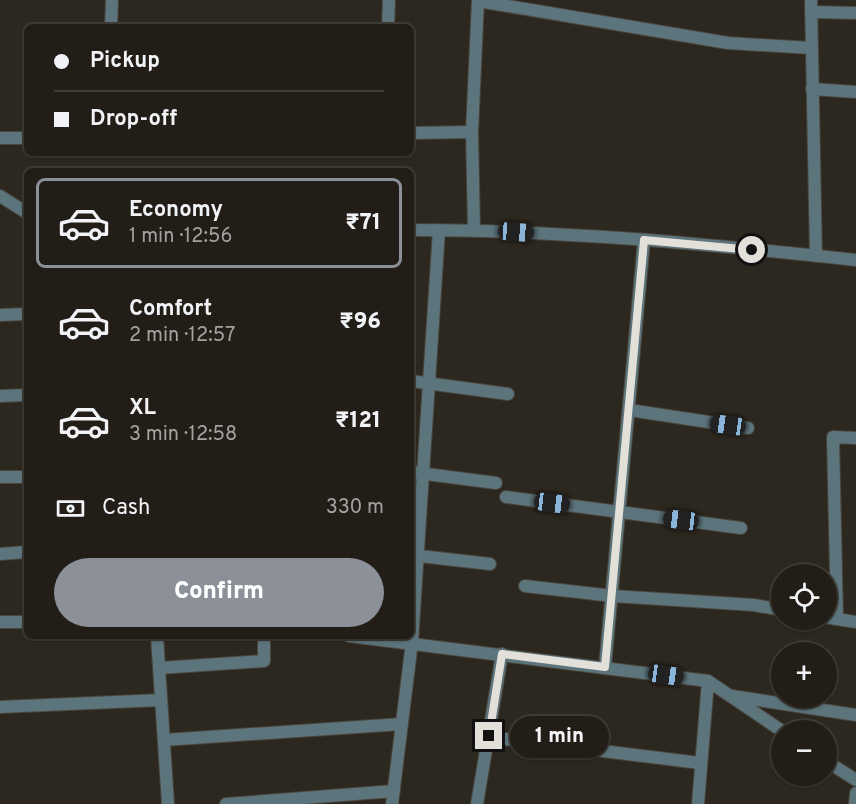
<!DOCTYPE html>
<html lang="en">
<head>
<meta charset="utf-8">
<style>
	:root { --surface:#221e17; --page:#2e2b24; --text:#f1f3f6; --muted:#a2a2a1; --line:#3f3c36; --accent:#8c9099 }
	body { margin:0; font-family:Overpass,sans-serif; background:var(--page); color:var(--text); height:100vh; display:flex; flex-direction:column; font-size:22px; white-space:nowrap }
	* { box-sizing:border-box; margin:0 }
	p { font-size:20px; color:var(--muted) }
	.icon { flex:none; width:33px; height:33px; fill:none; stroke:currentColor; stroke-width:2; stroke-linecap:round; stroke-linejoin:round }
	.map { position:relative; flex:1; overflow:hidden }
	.panel { position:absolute; left:24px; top:168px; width:390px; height:471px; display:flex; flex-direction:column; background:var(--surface); border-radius:9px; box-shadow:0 2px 4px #0004,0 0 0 2px var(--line) }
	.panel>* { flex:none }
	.guide { position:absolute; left:24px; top:24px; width:390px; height:132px; border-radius:9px; box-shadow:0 2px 4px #0004,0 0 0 2px var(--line); display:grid; align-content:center; height:132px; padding:0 30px; background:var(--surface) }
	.tools { position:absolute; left:771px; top:564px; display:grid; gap:12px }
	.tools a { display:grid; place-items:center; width:66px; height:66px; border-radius:50%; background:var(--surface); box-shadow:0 2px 4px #0004,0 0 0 2px var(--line); font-size:30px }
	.end { position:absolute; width:27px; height:27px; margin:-14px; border:8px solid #e3e0da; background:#111; box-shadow:0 0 0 3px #111 }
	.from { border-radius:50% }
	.bubble { position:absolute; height:42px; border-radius:21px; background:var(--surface); box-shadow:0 2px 4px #0004,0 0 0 2px var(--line); font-size:20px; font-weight:800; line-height:42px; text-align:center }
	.car { position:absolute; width:18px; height:36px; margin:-18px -9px; border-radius:8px; box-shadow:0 0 4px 2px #0007; background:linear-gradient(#222 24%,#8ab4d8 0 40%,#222 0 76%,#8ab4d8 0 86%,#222 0) }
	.guide b { display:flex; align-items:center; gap:21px; height:57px; font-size:22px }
	.guide b+b { border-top:2px solid var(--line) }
	.guide i { width:15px; height:15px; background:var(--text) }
	ul { padding:10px 0 0; list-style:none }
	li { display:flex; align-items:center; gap:18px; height:90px; margin:0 12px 9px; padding:0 18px; border:3px solid transparent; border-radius:9px }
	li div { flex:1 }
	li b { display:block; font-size:22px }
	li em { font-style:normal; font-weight:800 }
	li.on { border-color:var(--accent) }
	li>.icon { width:54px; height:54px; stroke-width:1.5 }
	.pay { display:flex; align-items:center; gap:15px; height:66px; padding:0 30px; font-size:22px }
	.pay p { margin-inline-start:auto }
	.primary-button { display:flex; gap:12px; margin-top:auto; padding:12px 30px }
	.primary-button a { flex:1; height:69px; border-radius:36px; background:var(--accent); color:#fff; font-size:24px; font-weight:800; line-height:69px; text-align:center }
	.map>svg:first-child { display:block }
</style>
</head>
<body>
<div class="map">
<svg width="856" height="804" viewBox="0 0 856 804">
	<rect width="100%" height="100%" fill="#2d281f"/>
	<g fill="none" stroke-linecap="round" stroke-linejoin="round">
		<!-- street casing -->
		<g stroke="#4a453d" stroke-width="14">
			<g id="street">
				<polyline points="811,0 816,256"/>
				<polyline points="478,1 728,43 811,48"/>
				<polyline points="811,12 856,13"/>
				<polyline points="111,27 112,0"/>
				<polyline points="388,27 389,0"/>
				<polyline points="812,89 856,92"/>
				<polyline points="411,133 472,132"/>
				<polyline points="0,138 27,138"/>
				<polyline points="0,196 27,213"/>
				<path d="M 411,230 C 560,230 708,244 856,260"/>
				<polyline points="474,230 472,132 478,0"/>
				<polyline points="0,315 27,314"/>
				<polyline points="411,381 508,394"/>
				<polyline points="0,396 27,395"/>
				<polyline points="629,410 748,428"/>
				<polyline points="411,472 496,483"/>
				<polyline points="0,477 27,477"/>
				<polyline points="506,497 741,528"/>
				<polyline points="0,554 27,552"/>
				<polyline points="411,555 490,564"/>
				<polyline points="525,586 613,596 754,605 782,610"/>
				<polyline points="826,617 837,619 833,437 856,438"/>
				<polyline points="837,619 856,622"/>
				<polyline points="0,622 27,622"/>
				<polyline points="157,636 168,804"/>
				<polyline points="349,636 708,681 782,731"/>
				<polyline points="605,667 644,240"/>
				<polyline points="159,668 264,661 264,636"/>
				<polyline points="732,696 856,715"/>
				<polyline points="0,707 161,700"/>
				<polyline points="489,737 700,763"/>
				<polyline points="164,740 402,724"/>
				<polyline points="826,761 856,780"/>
				<polyline points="226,804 394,791"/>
				<polyline points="392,804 412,642 439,230"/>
				<polyline points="477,804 502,654"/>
				<polyline points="698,804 708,681"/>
				<polyline points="855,804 856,793"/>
			</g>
		</g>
		<!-- street -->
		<use href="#street" stroke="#5c747b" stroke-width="12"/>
	</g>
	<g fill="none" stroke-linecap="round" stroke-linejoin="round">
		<!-- route -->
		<polyline stroke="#e3e0da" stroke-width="8" points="489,736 502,654 605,667 644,240 752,250"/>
	</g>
</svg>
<div class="tools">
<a><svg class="icon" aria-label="locate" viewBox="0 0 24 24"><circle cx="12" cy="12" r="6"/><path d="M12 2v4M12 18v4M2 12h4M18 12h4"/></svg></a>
<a>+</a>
<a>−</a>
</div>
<i class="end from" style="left:752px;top:250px"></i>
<i class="end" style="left:489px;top:736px"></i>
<div class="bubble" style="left:510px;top:716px;width:99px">1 min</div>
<i class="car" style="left:516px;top:232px;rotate:94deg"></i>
<i class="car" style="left:728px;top:425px;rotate:278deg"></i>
<i class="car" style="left:552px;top:503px;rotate:97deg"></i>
<i class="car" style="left:681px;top:520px;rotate:277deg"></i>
<i class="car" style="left:666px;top:675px;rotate:98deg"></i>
<div class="guide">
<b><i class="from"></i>Pickup</b>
<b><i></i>Drop-off</b>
</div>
<section class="panel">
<ul>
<li class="on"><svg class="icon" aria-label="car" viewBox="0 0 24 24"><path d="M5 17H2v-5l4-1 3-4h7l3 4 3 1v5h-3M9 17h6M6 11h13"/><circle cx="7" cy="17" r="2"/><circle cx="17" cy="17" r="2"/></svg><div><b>Economy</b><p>1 min · 12:56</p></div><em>₹71</em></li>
<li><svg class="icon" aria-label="car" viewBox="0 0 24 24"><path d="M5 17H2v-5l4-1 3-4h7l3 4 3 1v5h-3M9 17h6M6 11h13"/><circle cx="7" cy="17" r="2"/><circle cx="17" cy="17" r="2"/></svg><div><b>Comfort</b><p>2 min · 12:57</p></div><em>₹96</em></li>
<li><svg class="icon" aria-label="car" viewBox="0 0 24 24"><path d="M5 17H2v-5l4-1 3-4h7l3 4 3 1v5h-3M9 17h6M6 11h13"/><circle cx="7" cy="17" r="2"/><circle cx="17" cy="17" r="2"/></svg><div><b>XL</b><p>3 min · 12:58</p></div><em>₹121</em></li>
</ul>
<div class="pay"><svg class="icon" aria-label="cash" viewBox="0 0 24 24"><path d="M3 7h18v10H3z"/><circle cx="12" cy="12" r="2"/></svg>Cash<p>330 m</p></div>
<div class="primary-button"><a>Confirm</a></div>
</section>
</div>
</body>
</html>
